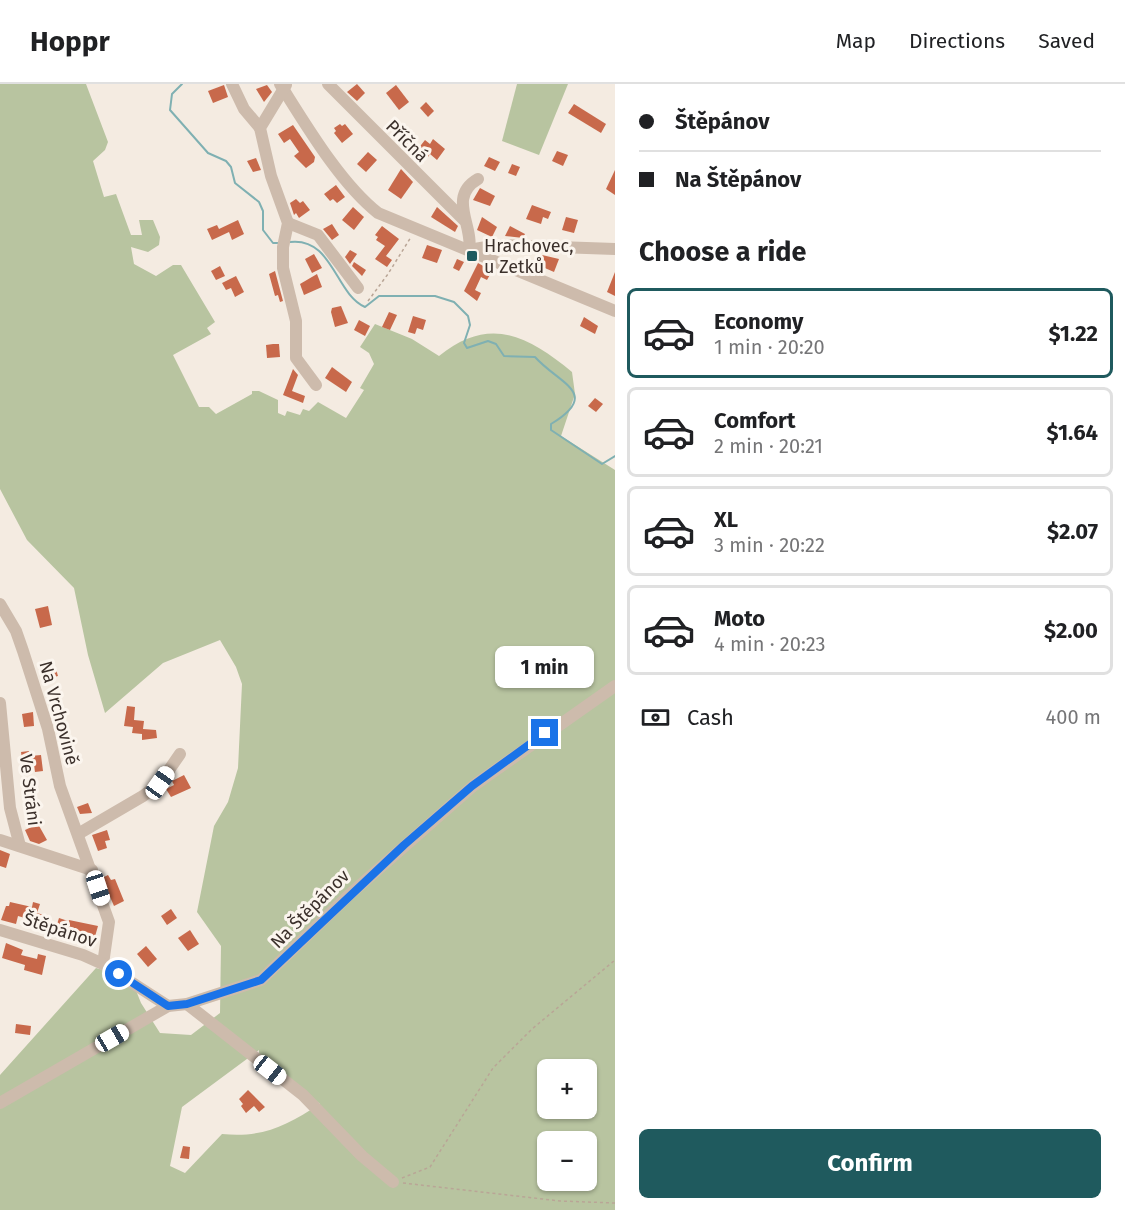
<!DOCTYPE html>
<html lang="en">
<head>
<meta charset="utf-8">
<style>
	:root { --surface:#fff; --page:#f2f2f2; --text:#202124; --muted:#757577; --line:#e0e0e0; --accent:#1f5a5e }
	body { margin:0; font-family:"Fira Sans",sans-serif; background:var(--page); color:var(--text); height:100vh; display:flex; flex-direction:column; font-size:22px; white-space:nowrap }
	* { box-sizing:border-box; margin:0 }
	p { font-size:20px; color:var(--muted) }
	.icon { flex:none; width:33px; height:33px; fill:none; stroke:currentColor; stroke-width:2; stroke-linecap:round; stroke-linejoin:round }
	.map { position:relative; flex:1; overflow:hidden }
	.details { display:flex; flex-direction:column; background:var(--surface); width:510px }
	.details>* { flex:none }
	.banner { display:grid; align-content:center; height:132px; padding:0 24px; background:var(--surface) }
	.buttons { position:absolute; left:537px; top:975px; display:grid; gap:12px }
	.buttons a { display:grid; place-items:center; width:60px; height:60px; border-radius:9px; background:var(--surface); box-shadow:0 2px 4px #0004; font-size:30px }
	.end { position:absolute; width:27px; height:27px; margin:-14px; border:8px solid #1a73e8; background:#fff; box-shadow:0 0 0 3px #fff }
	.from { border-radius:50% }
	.bubble { position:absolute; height:42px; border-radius:9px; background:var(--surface); box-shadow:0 2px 4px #0004; font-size:20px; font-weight:700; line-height:42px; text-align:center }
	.car { position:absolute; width:18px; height:36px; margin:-18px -9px; border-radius:8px; box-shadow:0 0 4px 2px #0007; background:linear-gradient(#fff 24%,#345 0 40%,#fff 0 76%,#345 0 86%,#fff 0) }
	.banner b { display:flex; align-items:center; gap:21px; height:57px; font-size:22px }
	.banner b+b { border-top:2px solid var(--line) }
	.banner i { width:15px; height:15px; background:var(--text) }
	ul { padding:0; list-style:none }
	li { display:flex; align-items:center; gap:18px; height:90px; margin:0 12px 9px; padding:0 12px; border:3px solid var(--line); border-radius:9px }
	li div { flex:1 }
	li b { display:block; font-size:22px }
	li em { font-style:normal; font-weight:700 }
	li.active { border-color:var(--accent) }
	li>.icon { width:54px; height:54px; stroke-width:1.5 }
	h2 { padding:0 24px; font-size:27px; line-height:72px }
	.pay { display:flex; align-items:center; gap:15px; height:66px; padding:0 24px; font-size:22px }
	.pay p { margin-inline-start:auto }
	.primary-button { display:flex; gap:12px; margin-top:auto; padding:12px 24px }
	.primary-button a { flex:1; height:69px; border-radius:9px; background:var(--accent); color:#fff; font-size:24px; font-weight:700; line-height:69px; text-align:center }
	header { display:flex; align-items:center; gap:36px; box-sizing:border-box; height:84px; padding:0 30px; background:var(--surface); border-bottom:2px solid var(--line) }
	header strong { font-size:28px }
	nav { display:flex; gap:33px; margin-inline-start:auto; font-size:21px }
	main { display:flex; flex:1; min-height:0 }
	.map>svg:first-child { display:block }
</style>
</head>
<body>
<header>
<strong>Hoppr</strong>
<nav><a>Map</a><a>Directions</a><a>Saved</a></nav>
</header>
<main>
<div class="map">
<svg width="615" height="1126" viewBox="0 0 615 1126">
	<rect width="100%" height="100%" fill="#f4ebe1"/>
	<!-- green -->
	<g fill="#b8c4a0" fill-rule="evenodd">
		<path d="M 0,0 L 86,0 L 108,58 L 105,66 L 93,77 L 104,113 L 116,110 L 131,151 L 142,151 L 139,136 L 153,136 L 160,153 L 159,161 L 148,168 L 131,163 L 134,180 L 156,192 L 173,181 L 181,181 L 215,238 L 207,244 L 211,250 L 173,271 L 199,323 L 209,323 L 216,330 L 252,310 L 252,307 L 259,307 L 278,316 L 278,329 L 285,332 L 287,327 L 300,331 L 303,325 L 309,327 L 318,318 L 346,334 L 364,306 L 360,304 L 374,280 L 369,269 L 360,263 L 375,240 L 412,255 L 439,272 C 490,231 528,252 572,288 L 575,310 L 561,352 L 615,386 L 615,1126 L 0,1126 L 0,991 L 96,884 L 131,894 L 141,919 L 160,949 L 191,951 L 220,929 L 221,862 L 197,828 L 214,742 L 228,718 L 238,684 L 242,600 L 236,583 L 220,556 L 163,579 L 105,629 L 88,571 L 74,504 L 27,456 L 0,405 ZM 259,966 L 259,970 L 320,1020 C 286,1042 263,1054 222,1050 L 185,1089 L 170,1082 L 182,1023 ZM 548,986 L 586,986 L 586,1024 L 548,1024 ZM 548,1058 L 586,1058 L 586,1096 L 548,1096 Z"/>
		<polygon points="517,0 568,0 539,71 502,57"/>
	</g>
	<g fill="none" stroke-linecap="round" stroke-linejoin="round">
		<!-- stream -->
		<g stroke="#7fb0b2" stroke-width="2">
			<polyline points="182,0 172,10 170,26 208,69 226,77 231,83 235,99 259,118 263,127 263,146 273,159 278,159"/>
			<path d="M 290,158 C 333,153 335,210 365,223 L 379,212 L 435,212 L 454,218 L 468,232 L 470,241 L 464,259 L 467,264 L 488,257 L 496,260 L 504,272 L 535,273 C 559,300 602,309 551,340 L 551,346 L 602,380 L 615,372"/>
		</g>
	</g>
	<!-- building -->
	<g fill="#c8694b">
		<polygon points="357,0 365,9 357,17 347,8"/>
		<polygon points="224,1 228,13 213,19 208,7"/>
		<polygon points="267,1 272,8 264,18 256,5"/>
		<polygon points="396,1 409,18 399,26 386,9"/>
		<polygon points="426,18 434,27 428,33 420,24"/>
		<polygon points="574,20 606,40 601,49 568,29"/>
		<polygon points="340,40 342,42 345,40 353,50 342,59 334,49 336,47 334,44"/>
		<polygon points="293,41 315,73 314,78 306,84 294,72 299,68 290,55 284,59 278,50"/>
		<polygon points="403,41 413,55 407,60 395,47"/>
		<polygon points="433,55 445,65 437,76 430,70 428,73 424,70 419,75 414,70 425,56 430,60"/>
		<polygon points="557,67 568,71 563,82 552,77"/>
		<polygon points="368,68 377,76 366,88 357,80"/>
		<polygon points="489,73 500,78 495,87 484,82"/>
		<polygon points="256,74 261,86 253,88 247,77"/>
		<polygon points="512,80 520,83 516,92 508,89"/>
		<polygon points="401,85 413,98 401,115 388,106"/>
		<polygon points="615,86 615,111 606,105"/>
		<polygon points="336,101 345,113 337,119 333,115 330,117 324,110"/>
		<polygon points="480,104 495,112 490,122 473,116"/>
		<polygon points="296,115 300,119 303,117 310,126 299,134 296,129 294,131 290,119"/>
		<polygon points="532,121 551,128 548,135 543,133 541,140 526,135"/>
		<polygon points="353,123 364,133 354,146 342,136"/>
		<polygon points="437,123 458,142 455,148 431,133"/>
		<polygon points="482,133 497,143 492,153 477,146"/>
		<polygon points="566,133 578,136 574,149 562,146"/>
		<polygon points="238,136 244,150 232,156 229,148 212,156 207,145 217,141 219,145"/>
		<polygon points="332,140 339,151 332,156 323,145"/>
		<polygon points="382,142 399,155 386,172 392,176 387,183 375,175 385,162 376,156 378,153 375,151"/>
		<polygon points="510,142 525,150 523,154 505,152"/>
		<polygon points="427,161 442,166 437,179 422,174"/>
		<polygon points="350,166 357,170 350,180 345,173"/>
		<polygon points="314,170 322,184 312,189 305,175"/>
		<polygon points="542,171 559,175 554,188 538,181"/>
		<polygon points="457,175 464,178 459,187 453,184"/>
		<polygon points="354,178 366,186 362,192 352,182"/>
		<polygon points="478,179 492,187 487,196 481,193 475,206 481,209 477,217 464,207"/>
		<polygon points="220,182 225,192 216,196 211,187"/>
		<polygon points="275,187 283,217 280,218 278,211 275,212 269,190"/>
		<polygon points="615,188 615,212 607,208"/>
		<polygon points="317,190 322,203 304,211 300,200"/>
		<polygon points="236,192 244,208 235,213 231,204 226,206 222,199"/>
		<polygon points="341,222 348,239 335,243 331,228 332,224"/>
		<polygon points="389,228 397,231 390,246 382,243"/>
		<polygon points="413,232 426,236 423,246 417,244 415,250 408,248"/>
		<polygon points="584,233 598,242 595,250 580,242"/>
		<polygon points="359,236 370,242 365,252 354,246"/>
		<polygon points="273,260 279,260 280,273 267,274 266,261"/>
		<polygon points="332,283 352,298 346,308 325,294"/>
		<polygon points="293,285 298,291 292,307 305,312 303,319 283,311"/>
		<polygon points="595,314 603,320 596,328 588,322"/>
		<polygon points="48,522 52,541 40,544 35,525"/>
		<polygon points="55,582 58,592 46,595 43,584"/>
		<polygon points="127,622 135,623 134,636 144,637 143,645 156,646 157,654 142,656 142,650 132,649 133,643 124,642"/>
		<polygon points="33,628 34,642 24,643 22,630"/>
		<polygon points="29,667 30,672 41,671 43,687 35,688 34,680 23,682 21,668"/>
		<polygon points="184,691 191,704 171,713 166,705 174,701 172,697"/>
		<polygon points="88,719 92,729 80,730 77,723"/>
		<polygon points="38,740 47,756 39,760 30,757 25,746"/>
		<polygon points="107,746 110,756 105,757 107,764 98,767 92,751"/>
		<polygon points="0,766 10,770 6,784 0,782"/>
		<polygon points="108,791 111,796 115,795 124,817 114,822 102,794"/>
		<polygon points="10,818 32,823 33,818 40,820 37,829 44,831 42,839 18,832 16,840 1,836 6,822 9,822"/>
		<polygon points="171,825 177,834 167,841 161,832"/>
		<polygon points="59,834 68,837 64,850 55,847"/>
		<polygon points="69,836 98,842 94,856 79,851 80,847 67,843"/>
		<polygon points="190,846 199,860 188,867 178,854"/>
		<polygon points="6,859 23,866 21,871 37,875 38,870 46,872 42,891 24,886 25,881 2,874"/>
		<polygon points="146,862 157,875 148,883 137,870"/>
		<polygon points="16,940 31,942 30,951 15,949"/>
		<polygon points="248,1006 265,1023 259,1028 254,1022 246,1029 241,1022 243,1020 239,1015"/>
		<polygon points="183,1062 190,1063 189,1075 180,1074"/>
	</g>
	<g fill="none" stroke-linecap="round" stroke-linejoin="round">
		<!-- path -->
		<g stroke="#b9a596" stroke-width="1.5" stroke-dasharray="3 3" stroke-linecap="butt">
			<polyline points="368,217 388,190 411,153"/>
			<polyline points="402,1094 430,1083 493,984 532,945 615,876"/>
			<polyline points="403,1099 560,1117 615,1119"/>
		</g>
		<!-- minor -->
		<g stroke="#cdbbac" stroke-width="12">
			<polyline points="232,0 244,25 260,44"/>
			<path d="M 280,0 C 306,41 340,99 378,129 L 615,227"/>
			<polyline points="328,0 464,136"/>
			<polyline points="286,1 260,44 271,92 288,139 283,163 283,184 296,237 296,274 316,301"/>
			<path d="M 478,95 C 447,113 474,142 469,166 L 498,161 L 615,165"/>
			<polyline points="288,139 318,151 358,204"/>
			<polyline points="0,520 16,547 23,567 48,645 60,702 109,838 103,880"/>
			<polyline points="0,619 10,724 20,762"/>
			<polyline points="78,750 143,712 160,699 180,670"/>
			<polyline points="0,756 92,786"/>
			<polyline points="0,846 83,871 103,880 168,922"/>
			<polyline points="187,920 303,1011 362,1072 393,1098"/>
			<polyline points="0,1019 168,922 187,920 261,896 349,811 473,702 615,602"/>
		</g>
	</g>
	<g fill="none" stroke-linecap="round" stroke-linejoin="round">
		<!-- route -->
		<polyline stroke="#1a73e8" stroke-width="8" points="119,890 168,922 187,920 261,896 404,761 472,702 545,649"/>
	</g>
	<!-- markers -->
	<rect fill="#1f5a5e" stroke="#fbf5ee" stroke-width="2" x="466" y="166" width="12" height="12" rx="3"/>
	<g text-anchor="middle" stroke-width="6" stroke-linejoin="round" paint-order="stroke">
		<!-- street labels -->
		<g font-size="18" fill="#3b302b" stroke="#fbf5ee">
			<text transform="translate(407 57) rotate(45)" y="6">Příčná</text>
			<text transform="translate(59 629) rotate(75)" y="6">Na Vrchovině</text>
			<text transform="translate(30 706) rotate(83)" y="6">Ve Stráni</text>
			<text transform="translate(310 825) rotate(-45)" y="6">Na Štěpánov</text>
			<text transform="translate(60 846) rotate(18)" y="6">Štěpánov</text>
		</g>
		<!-- poi labels -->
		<g font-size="18" fill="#3b302b" stroke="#fbf5ee" text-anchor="start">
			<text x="484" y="168">Hrachovec,<tspan x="484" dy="21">u Zetků</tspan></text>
		</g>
	</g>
</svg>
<div class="buttons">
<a>+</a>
<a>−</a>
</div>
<i class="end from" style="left:119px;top:890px"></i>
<i class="end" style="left:545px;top:649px"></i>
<div class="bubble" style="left:495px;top:562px;width:99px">1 min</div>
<i class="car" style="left:160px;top:699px;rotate:35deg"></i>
<i class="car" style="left:98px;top:804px;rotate:162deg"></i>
<i class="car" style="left:112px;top:954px;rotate:60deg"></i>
<i class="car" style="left:270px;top:986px;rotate:128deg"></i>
</div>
<section class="details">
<div class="banner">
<b><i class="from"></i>Štěpánov</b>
<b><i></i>Na Štěpánov</b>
</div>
<h2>Choose a ride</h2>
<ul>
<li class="active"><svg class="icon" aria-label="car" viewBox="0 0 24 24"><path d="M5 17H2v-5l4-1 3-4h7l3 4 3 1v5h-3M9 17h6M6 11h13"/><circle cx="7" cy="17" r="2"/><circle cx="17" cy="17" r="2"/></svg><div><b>Economy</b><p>1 min · 20:20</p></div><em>$1.22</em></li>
<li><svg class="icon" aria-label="car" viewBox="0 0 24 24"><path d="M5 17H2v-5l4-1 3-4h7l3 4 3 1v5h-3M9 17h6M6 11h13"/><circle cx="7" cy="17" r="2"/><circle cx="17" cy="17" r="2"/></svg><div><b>Comfort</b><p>2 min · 20:21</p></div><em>$1.64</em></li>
<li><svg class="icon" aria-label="car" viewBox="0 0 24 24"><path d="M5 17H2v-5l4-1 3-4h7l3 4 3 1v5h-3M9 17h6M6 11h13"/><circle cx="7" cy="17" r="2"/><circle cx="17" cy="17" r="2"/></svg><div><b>XL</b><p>3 min · 20:22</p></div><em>$2.07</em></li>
<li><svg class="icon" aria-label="car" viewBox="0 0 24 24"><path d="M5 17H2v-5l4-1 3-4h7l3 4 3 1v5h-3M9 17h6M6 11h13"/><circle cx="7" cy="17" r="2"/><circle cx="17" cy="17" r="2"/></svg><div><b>Moto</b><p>4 min · 20:23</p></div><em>$2.00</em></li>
</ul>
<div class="pay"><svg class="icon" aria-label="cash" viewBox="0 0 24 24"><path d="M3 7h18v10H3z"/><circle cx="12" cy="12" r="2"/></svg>Cash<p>400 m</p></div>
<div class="primary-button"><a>Confirm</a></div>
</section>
</main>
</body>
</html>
